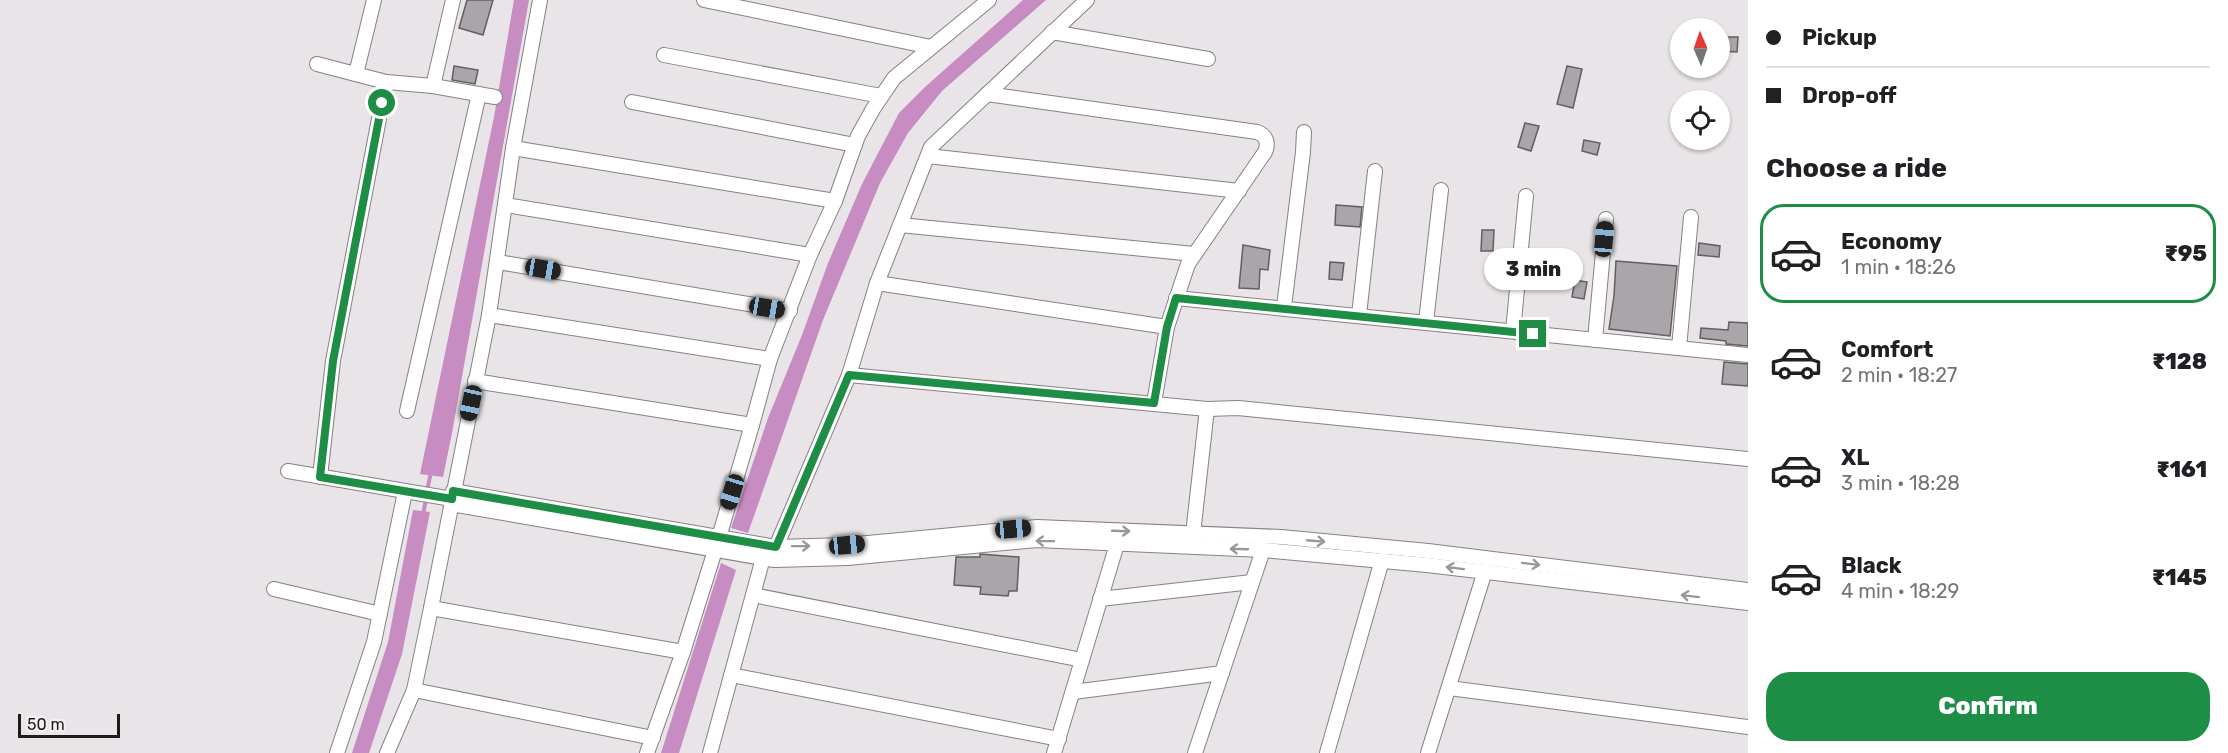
<!DOCTYPE html>
<html lang="en">
<head>
<meta charset="utf-8">
<style>
	:root { --surface:#fff; --page:#f2f2f2; --text:#202124; --muted:#757577; --line:#e0e0e0; --accent:#1e8d46 }
	body { margin:0; font-family:Rubik,sans-serif; background:var(--page); color:var(--text); height:100vh; display:flex; flex-direction:column; font-size:22px; white-space:nowrap }
	* { box-sizing:border-box; margin:0 }
	p { font-size:20px; color:var(--muted) }
	.icon { flex:none; width:33px; height:33px; fill:none; stroke:currentColor; stroke-width:2; stroke-linecap:round; stroke-linejoin:round }
	.map { position:relative; flex:1; overflow:hidden }
	.sheet { display:flex; flex-direction:column; background:var(--surface); width:480px }
	.sheet>* { flex:none }
	.guide { display:grid; align-content:center; height:132px; padding:0 18px; background:var(--surface) }
	.needle { width:39px; rotate:358deg }
	.tools { position:absolute; left:1670px; top:18px; display:grid; gap:12px }
	.tools a { display:grid; place-items:center; width:60px; height:60px; border-radius:50%; background:var(--surface); box-shadow:0 2px 4px #0004; font-size:30px }
	.scale { position:absolute; left:18px; bottom:15px; width:102px; box-sizing:border-box; padding-left:6px; border:3px solid #1c1b1c; border-top:0; font-size:16px; line-height:21px; white-space:nowrap; color:#1c1b1c; -webkit-text-stroke:4px #f5f1f5; paint-order:stroke }
	.end { position:absolute; width:27px; height:27px; margin:-14px; border:8px solid #1e8d46; background:#fff; box-shadow:0 0 0 3px #fff }
	.from { border-radius:50% }
	.bubble { position:absolute; height:42px; border-radius:21px; background:var(--surface); box-shadow:0 2px 4px #0004; font-size:20px; font-weight:800; line-height:42px; text-align:center }
	.car { position:absolute; width:18px; height:36px; margin:-18px -9px; border-radius:8px; box-shadow:0 0 4px 2px #0007; background:linear-gradient(#222 24%,#8ab4d8 0 40%,#222 0 76%,#8ab4d8 0 86%,#222 0) }
	.guide b { display:flex; align-items:center; gap:21px; height:57px; font-size:22px }
	.guide b+b { border-top:2px solid var(--line) }
	.guide i { width:15px; height:15px; background:var(--text) }
	ul { padding:0; list-style:none }
	li { display:flex; align-items:center; gap:18px; height:99px; margin:0 12px 9px; padding:0 6px; border:3px solid transparent; border-radius:24px }
	li div { flex:1 }
	li b { display:block; font-size:22px }
	li em { font-style:normal; font-weight:800 }
	li.current { border-color:var(--accent) }
	li>.icon { width:54px; height:54px; stroke-width:1.5 }
	h2 { padding:0 18px; font-size:27px; line-height:72px }
	.action { display:flex; gap:12px; margin-top:auto; padding:12px 18px }
	.action a { flex:1; height:69px; border-radius:24px; background:var(--accent); color:#fff; font-size:24px; font-weight:800; line-height:69px; text-align:center }
	main { display:flex; flex:1; min-height:0 }
	.map>svg:first-child { display:block }
</style>
</head>
<body>
<main>
<div class="map">
<svg width="1748" height="753" viewBox="0 0 1748 753">
	<rect width="100%" height="100%" fill="#e8e4e7"/>
	<!-- water -->
	<g fill="#c78cc1">
		<polygon points="514,0 529,0 452,433 443,477 420,474 494,117"/>
		<polygon points="1023,0 1046,0 942,91 908,133 880,183 823,320 748,533 731,528 768,418 802,335 828,263 862,184 899,113 925,87"/>
		<polygon points="413,510 430,512 402,654 369,753 352,753 388,642"/>
		<polygon points="721,563 736,570 679,753 661,753"/>
	</g>
	<g fill="none" stroke-linecap="round" stroke-linejoin="round">
		<!-- stream -->
		<g stroke="#c78cc1" stroke-width="4">
			<polyline points="427,491 431,472"/>
			<polyline points="423,515 426,499"/>
		</g>
	</g>
	<!-- building -->
	<g fill="#a9a5a8" stroke="#625e61" stroke-width="1.5">
		<polygon points="467,0 493,0 483,35 459,28"/>
		<polygon points="1719,37 1738,37 1737,52 1719,51"/>
		<polygon points="454,66 478,70 475,84 452,80"/>
		<polygon points="1567,66 1582,69 1573,108 1557,104"/>
		<polygon points="1525,123 1539,126 1531,151 1518,147"/>
		<polygon points="1584,140 1600,143 1597,155 1582,151"/>
		<polygon points="1336,205 1362,207 1360,227 1335,225"/>
		<polygon points="1482,230 1494,230 1493,251 1481,251"/>
		<polygon points="1699,243 1720,246 1719,257 1698,255"/>
		<polygon points="1243,245 1270,250 1268,270 1260,269 1259,289 1239,288"/>
		<polygon points="1616,261 1677,266 1670,336 1609,329 1614,296"/>
		<polygon points="1330,262 1344,263 1342,280 1329,279"/>
		<polygon points="1575,280 1587,282 1584,299 1572,297"/>
		<polygon points="1729,322 1748,323 1748,346 1726,344 1726,341 1700,338 1701,328 1728,330"/>
		<polygon points="1724,362 1748,364 1748,386 1722,384"/>
		<polygon points="980,554 1019,557 1017,591 1009,591 1008,596 980,594 981,587 954,585 956,557 980,557"/>
	</g>
	<g fill="none" stroke-linecap="round" stroke-linejoin="round">
		<!-- street casing -->
		<g stroke="#858184" stroke-width="16">
			<g id="street">
				<polyline points="704,0 931,47"/>
				<polyline points="1052,32 1208,59"/>
				<polyline points="664,55 881,96"/>
				<polyline points="317,64 386,82 433,86 495,97"/>
				<polyline points="356,74 374,0"/>
				<polyline points="433,86 453,0"/>
				<path d="M 987,94 L 1257,132 C 1266,135 1269,143 1265,152 L 1188,264 L 1167,327 L 1154,403"/>
				<polyline points="632,102 855,145"/>
				<polyline points="513,148 835,201"/>
				<polyline points="928,156 1239,191"/>
				<polyline points="506,205 810,255"/>
				<polyline points="900,225 1194,254"/>
				<polyline points="498,262 790,311"/>
				<polyline points="877,283 1167,327"/>
				<polyline points="1176,298 1748,355"/>
				<polyline points="1284,307 1303,152 1304,132"/>
				<polyline points="489,315 770,359"/>
				<polyline points="1359,315 1375,171"/>
				<polyline points="1426,322 1441,190"/>
				<polyline points="1513,331 1526,196"/>
				<polyline points="1595,340 1606,219"/>
				<polyline points="1679,348 1691,217"/>
				<polyline points="849,375 1207,409 1238,408 1748,459"/>
				<polyline points="475,381 752,425"/>
				<polyline points="407,411 479,94"/>
				<polyline points="288,471 452,499"/>
				<polyline points="320,477 333,361 386,82"/>
				<polyline points="453,491 776,547 847,545 1037,527 1281,537 1428,551 1748,590"/>
				<polyline points="451,504 774,560 848,558 1037,540 1263,550 1427,565 1748,603"/>
				<polyline points="1193,534 1207,409"/>
				<polyline points="776,547 849,375 877,283 931,147 1087,0"/>
				<polyline points="274,589 380,614"/>
				<polyline points="753,595 1082,660"/>
				<polyline points="1100,599 1252,582"/>
				<polyline points="431,608 683,652"/>
				<polyline points="731,675 1059,739"/>
				<polyline points="1449,688 1748,727"/>
				<polyline points="414,690 653,738"/>
				<polyline points="1073,692 1222,673"/>
				<polyline points="337,753 374,642 405,492"/>
				<polyline points="387,753 414,690 431,608 489,315 513,148 540,0"/>
				<polyline points="647,753 683,652 717,544 752,425 770,359 810,255 835,201 858,136 873,109 894,78 989,0"/>
				<polyline points="710,753 763,558"/>
				<polyline points="1054,753 1117,544"/>
				<polyline points="1195,753 1263,550"/>
				<polyline points="1327,753 1382,560"/>
				<polyline points="1428,753 1485,571"/>
			</g>
		</g>
		<!-- street -->
		<use href="#street" stroke="#fff" stroke-width="14"/>
	</g>
	<!-- one-way arrows -->
	<defs><path id="oneway-shaft" d="M-6 0H5M1.5-3L5.5 0L1.5 3" fill="none" stroke-width="1.6" stroke-linecap="round" stroke-linejoin="round" transform="scale(1.5)"/></defs>
	<g stroke="#999899">
		<use href="#oneway-shaft" transform="translate(1121 531) rotate(2)"/>
		<use href="#oneway-shaft" transform="translate(1045 541) rotate(-179)"/>
		<use href="#oneway-shaft" transform="translate(1316 541) rotate(5)"/>
		<use href="#oneway-shaft" transform="translate(801 546) rotate(-1)"/>
		<use href="#oneway-shaft" transform="translate(1239 549) rotate(-178)"/>
		<use href="#oneway-shaft" transform="translate(1531 564) rotate(7)"/>
		<use href="#oneway-shaft" transform="translate(1455 568) rotate(-173)"/>
		<use href="#oneway-shaft" transform="translate(1690 596) rotate(-173)"/>
	</g>
	<g fill="none" stroke-linecap="round" stroke-linejoin="round">
		<!-- route -->
		<polyline stroke="#1e8d46" stroke-width="8" points="382,103 333,361 320,477 452,499 453,491 776,547 849,375 1154,403 1167,327 1176,298 1533,334"/>
	</g>
</svg>
<div class="tools">
<a><svg class="needle" viewBox="-14 -14 28 28"><path d="M0-13l5 13h-10z" fill="#e53935"/><path d="M0 13l5-13h-10z" fill="#757577"/></svg></a>
<a><svg class="icon" aria-label="locate" viewBox="0 0 24 24"><circle cx="12" cy="12" r="6"/><path d="M12 2v4M12 18v4M2 12h4M18 12h4"/></svg></a>
</div>
<div class="scale">50 m</div>
<i class="end from" style="left:382px;top:103px"></i>
<i class="end" style="left:1533px;top:334px"></i>
<div class="bubble" style="left:1484px;top:248px;width:99px">3 min</div>
<i class="car" style="left:1604px;top:239px;rotate:5deg"></i>
<i class="car" style="left:543px;top:269px;rotate:100deg"></i>
<i class="car" style="left:767px;top:308px;rotate:100deg"></i>
<i class="car" style="left:471px;top:403px;rotate:192deg"></i>
<i class="car" style="left:732px;top:492px;rotate:197deg"></i>
<i class="car" style="left:1013px;top:529px;rotate:85deg"></i>
<i class="car" style="left:847px;top:545px;rotate:84deg"></i>
</div>
<section class="sheet">
<div class="guide">
<b><i class="from"></i>Pickup</b>
<b><i></i>Drop-off</b>
</div>
<h2>Choose a ride</h2>
<ul>
<li class="current"><svg class="icon" aria-label="car" viewBox="0 0 24 24"><path d="M5 17H2v-5l4-1 3-4h7l3 4 3 1v5h-3M9 17h6M6 11h13"/><circle cx="7" cy="17" r="2"/><circle cx="17" cy="17" r="2"/></svg><div><b>Economy</b><p>1 min · 18:26</p></div><em>₹95</em></li>
<li><svg class="icon" aria-label="car" viewBox="0 0 24 24"><path d="M5 17H2v-5l4-1 3-4h7l3 4 3 1v5h-3M9 17h6M6 11h13"/><circle cx="7" cy="17" r="2"/><circle cx="17" cy="17" r="2"/></svg><div><b>Comfort</b><p>2 min · 18:27</p></div><em>₹128</em></li>
<li><svg class="icon" aria-label="car" viewBox="0 0 24 24"><path d="M5 17H2v-5l4-1 3-4h7l3 4 3 1v5h-3M9 17h6M6 11h13"/><circle cx="7" cy="17" r="2"/><circle cx="17" cy="17" r="2"/></svg><div><b>XL</b><p>3 min · 18:28</p></div><em>₹161</em></li>
<li><svg class="icon" aria-label="car" viewBox="0 0 24 24"><path d="M5 17H2v-5l4-1 3-4h7l3 4 3 1v5h-3M9 17h6M6 11h13"/><circle cx="7" cy="17" r="2"/><circle cx="17" cy="17" r="2"/></svg><div><b>Black</b><p>4 min · 18:29</p></div><em>₹145</em></li>
</ul>
<div class="action"><a>Confirm</a></div>
</section>
</main>
</body>
</html>
